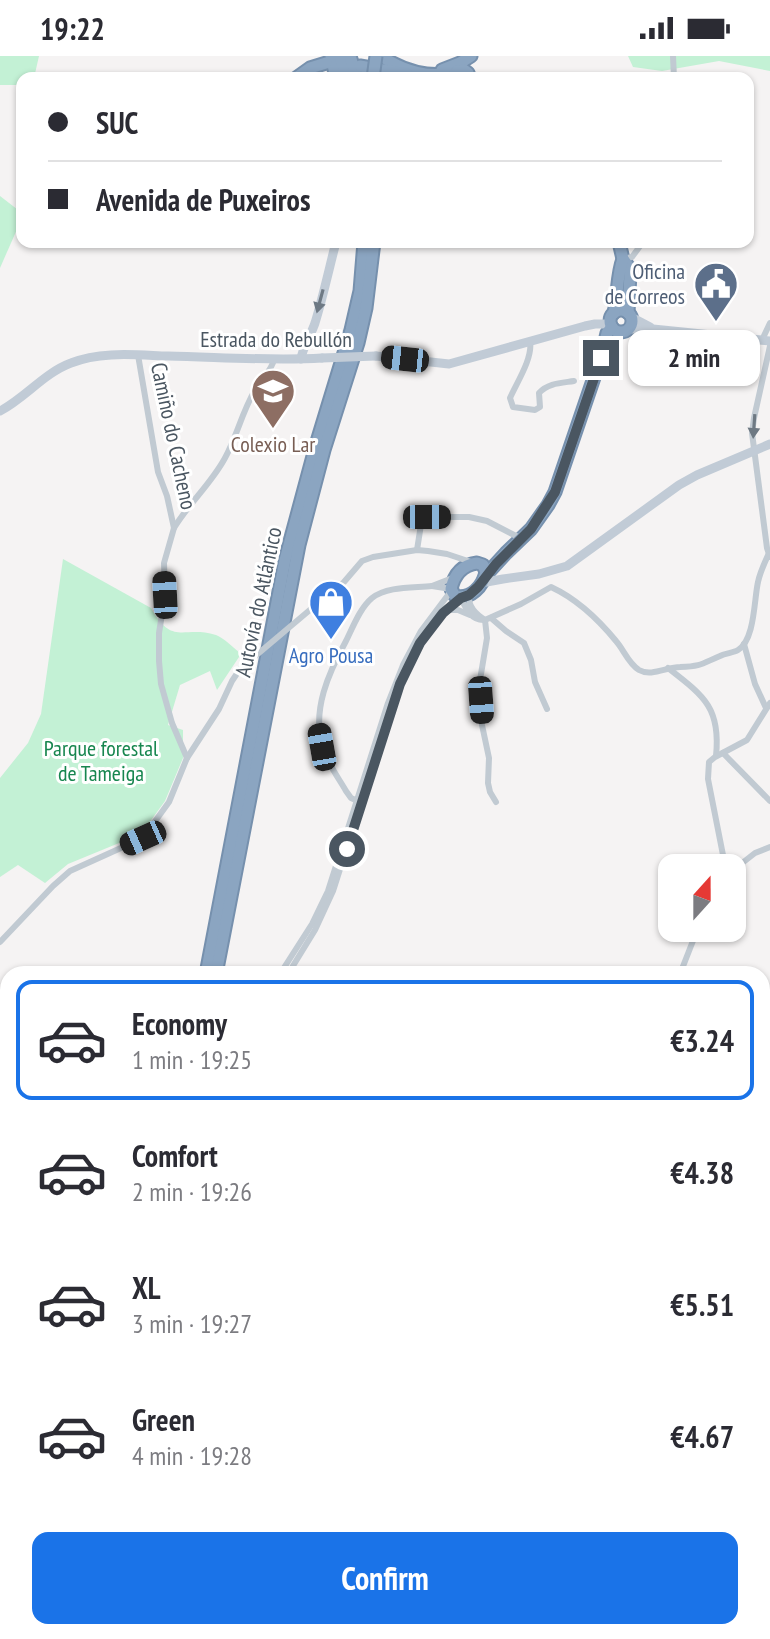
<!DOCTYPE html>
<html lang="en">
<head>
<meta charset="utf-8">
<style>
	:root { --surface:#fff; --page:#f7f7f7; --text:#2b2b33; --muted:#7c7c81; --line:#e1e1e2; --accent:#1a73e8 }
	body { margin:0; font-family:"PT Sans Narrow",sans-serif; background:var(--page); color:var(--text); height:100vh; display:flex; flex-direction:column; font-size:30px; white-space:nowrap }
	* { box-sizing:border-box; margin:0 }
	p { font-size:26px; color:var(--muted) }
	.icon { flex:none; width:44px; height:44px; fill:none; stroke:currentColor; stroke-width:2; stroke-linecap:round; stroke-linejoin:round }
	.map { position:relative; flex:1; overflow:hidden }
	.panel { position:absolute; left:0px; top:910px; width:770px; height:674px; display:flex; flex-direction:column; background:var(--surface); border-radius:24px 24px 0 0; box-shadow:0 2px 6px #0004 }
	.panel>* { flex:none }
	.hud { position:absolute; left:16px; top:16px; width:738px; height:176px; border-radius:16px; box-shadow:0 2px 6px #0004; display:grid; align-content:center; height:176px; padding:0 32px; background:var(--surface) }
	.needle { width:52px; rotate:21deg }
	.controls { position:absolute; left:658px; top:798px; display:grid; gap:16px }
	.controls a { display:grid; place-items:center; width:88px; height:88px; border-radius:16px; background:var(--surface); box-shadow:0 2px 6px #0004; font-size:40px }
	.end { position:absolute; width:36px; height:36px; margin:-18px; border:10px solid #4a5661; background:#fff; box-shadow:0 0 0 4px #fff }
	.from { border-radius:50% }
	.bubble { position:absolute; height:56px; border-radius:16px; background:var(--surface); box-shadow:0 2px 6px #0004; font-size:26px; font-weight:800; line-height:56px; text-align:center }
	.car { position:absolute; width:24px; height:48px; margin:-24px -12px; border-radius:10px; box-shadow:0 0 6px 2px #0007; background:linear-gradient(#222 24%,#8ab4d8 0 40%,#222 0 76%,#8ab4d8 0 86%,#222 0) }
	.hud b { display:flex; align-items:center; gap:28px; height:76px; font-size:30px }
	.hud b+b { border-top:2px solid var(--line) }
	.hud i { width:20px; height:20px; background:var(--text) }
	ul { padding:14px 0 0; list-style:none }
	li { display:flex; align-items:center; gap:24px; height:120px; margin:0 16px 12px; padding:0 16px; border:4px solid transparent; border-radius:16px }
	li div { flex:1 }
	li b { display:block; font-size:30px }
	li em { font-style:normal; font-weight:800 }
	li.selected { border-color:var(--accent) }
	li>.icon { width:72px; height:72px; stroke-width:1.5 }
	.button { display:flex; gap:16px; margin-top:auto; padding:16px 32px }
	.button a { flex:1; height:92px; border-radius:16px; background:var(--accent); color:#fff; font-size:32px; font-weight:800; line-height:92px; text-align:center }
	.status { display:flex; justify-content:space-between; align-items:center; height:56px; padding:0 40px; background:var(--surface); direction:ltr }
	.status svg { height:22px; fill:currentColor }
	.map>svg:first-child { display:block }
</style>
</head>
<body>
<div class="status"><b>19:22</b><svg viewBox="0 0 49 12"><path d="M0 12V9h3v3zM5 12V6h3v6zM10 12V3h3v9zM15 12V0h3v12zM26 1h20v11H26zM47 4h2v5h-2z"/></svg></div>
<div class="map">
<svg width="770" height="1583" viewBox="0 0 770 1583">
	<rect width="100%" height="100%" fill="#f5f3f3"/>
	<!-- green -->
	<g fill="#c3f1d5">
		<polygon points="0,0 39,0 34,22 22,22 22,29 0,29"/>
		<polygon points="628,0 770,0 770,15 719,5 662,15 633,11"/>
		<polygon points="0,140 22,157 22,162 0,212"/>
		<path d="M 63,503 L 151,552 C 173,591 183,569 216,579 C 224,582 234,592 241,598 L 217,634 L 210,615 L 180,629 L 168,669 L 183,674 L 183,702 L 165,745 L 141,778 L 68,808 L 45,827 L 18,809 L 0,821 L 0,722 L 28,687 L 41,658 Z"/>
		<polygon points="8,1027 8,1483 0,1490 0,1029"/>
	</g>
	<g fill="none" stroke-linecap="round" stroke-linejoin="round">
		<!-- highway casing -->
		<g stroke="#7690ad" stroke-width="15">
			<g id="highway">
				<polyline points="331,0 336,22"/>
				<polyline points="340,0 347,22"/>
				<polyline points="350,0 357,22"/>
				<path d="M 381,0 C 403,15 430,23 455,16"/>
				<polyline points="360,10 407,18"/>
				<polyline points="442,14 460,7 471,0"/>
				<polyline points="454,19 457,15 464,14 468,17 470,22"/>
				<polyline points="296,22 310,12 326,7"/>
				<polyline points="619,186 623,203 628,210 630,217 628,257"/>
				<circle cx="621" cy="265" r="11"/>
				<path d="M 614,257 C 618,240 617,218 623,203"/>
				<path d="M 477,507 L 483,509 L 486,516 C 483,530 471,544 455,540 L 451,533 C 454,519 462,509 477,507 Z"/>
				<polyline points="485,520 506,497 531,473 548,449 555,436 602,298 607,277 612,271"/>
				<polyline points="206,918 285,504 316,389 351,274 360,235 364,186"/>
				<polyline points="216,918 299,489 324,394 358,287 366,252 374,186"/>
				<polyline points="405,1583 408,1576"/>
				<polyline points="419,1583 421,1576"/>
			</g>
		</g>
		<!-- street -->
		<g stroke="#c1cad2" stroke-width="6">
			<polyline points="673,0 674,22"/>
			<polyline points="623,203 632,201 643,186"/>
			<polyline points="762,284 770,267"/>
			<path d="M 530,286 C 533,302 516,328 510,342 L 513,351 L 535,354 L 540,351 L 539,337 C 548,327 561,327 574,325"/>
			<polyline points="770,290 754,362 752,377 767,492 770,501"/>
			<polyline points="138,299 158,416 167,440 174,472 164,507 165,539 159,577 159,605 161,628 172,667 187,702"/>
			<path d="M 174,472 C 189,447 211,428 225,402 C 237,380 242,356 255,334 C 261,323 272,315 274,303"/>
			<polyline points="417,494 422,462 427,461 469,461 487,465 522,483"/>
			<polyline points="451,533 432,530 455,521"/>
			<polyline points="311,553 344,526 362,505 373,501 417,494 428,495 447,498 474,507"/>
			<polyline points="447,554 458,554 470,559"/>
			<polyline points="491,562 506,575 524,587 531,604 535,626 547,653"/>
			<polyline points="744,588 755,628 766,652"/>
			<path d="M 668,612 C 704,640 721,652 716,700"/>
			<polyline points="723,697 770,745"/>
			<path d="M 360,746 L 351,742 L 346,735 C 338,721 327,707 323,691 C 311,655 329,616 346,585 C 353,571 360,552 372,542 C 387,530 413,532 432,530"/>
			<path d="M 496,746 L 490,736 L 488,727 L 489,702 L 482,669 L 480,624 L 487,582 L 485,564 L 521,548 L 551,531 C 577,543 598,563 616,585 C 624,594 628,607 639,614 C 651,621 667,611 680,611 C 702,610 701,608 720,600 C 726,597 733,597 738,594 C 755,584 754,543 758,526 C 760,516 765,506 769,497"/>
			<polyline points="721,812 723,799 708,723 709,706 715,701 747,684 770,647"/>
			<polyline points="732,815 755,797 770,791"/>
			<polyline points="0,886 53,830 70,815 143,782 169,746 187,702 219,653 232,625 240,613"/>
			<polyline points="280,918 312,868 328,835 388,647 403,609 421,575 451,535"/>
			<path d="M 288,918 L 315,874 L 333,835 L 393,648 L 408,611 L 427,576 L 443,557 L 461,542 C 466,553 471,565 485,564 C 476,558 468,551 469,539"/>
			<polyline points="680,918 698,872"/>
			<path d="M 770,1168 C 760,1186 764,1192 770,1210"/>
			<polyline points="762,1264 770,1260"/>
			<polyline points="1,1267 8,1284"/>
			<polyline points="0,1268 8,1256"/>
			<polyline points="762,1510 770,1495"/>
			<polyline points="593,1576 618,1583"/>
			<polyline points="760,1576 768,1583"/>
			<polyline points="303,1583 308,1576"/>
			<polyline points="324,1583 353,1576"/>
			<polyline points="393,1583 396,1576"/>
			<polyline points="453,1583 467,1576"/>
			<polyline points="636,1583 639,1576"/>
			<polyline points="681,1583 699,1576"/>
		</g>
		<!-- secondary -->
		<g stroke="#c1cbd6" stroke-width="9">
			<polyline points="631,261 650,271"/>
			<polyline points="628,273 653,273 770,285"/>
			<polyline points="376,300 449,308 585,270 595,268 611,268"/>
			<path d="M 301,303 C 302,293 311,279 315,267 C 323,241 329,213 336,186"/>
			<path d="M 0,355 C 25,342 44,317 71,307 C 101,295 136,299 168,300 C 219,301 271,305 322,302"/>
			<polyline points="481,527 503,523 539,518 567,510 679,429 697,419 770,388"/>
		</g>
		<!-- highway -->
		<use href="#highway" stroke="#8ba5c1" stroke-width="11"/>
		<!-- highway-bridge casing -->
		<g stroke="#7690ad" stroke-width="15" stroke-linecap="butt">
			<polyline id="highway-bridge" points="373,22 376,0"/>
		</g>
		<!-- street-bridge -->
		<polyline stroke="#c1cad2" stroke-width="6" points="240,613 311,553"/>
		<!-- secondary-bridge -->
		<polyline stroke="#c1cbd6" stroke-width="9" points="322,302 376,300"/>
		<!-- highway-bridge -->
		<use href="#highway-bridge" stroke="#8ba5c1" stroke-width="11"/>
	</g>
	<!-- one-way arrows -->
	<defs><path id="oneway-solid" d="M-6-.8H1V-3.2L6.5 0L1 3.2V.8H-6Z" transform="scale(2)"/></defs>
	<use fill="#6e7984" href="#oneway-solid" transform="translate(320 245) rotate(105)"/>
	<use fill="#6e7983" href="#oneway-solid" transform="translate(754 370) rotate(94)"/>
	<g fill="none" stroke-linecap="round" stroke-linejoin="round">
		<!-- route -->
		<polyline stroke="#4a5661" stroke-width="10" points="347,793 400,628 420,587 443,557 461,542 469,539 478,531 496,508 531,473 555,436 601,302"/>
	</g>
	<!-- icons -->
	<defs>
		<g id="civic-pin" transform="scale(2.3)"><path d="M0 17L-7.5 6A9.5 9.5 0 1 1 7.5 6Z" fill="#5c6f8a" stroke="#fff"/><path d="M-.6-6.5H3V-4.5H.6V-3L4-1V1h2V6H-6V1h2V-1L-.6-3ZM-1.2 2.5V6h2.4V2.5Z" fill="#fff"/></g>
		<g id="school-pin" transform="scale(2.3)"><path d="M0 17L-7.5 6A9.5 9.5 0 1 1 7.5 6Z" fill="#8d6e63" stroke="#fff"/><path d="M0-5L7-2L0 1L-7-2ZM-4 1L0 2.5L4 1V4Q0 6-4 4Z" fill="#fff"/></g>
		<g id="shop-pin" transform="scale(2.3)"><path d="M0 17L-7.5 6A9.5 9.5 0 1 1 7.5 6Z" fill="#3f7fe0" stroke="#fff"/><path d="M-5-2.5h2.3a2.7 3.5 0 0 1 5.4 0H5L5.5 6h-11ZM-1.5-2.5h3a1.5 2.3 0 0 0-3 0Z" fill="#fff"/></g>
	</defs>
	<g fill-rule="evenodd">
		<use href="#civic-pin" x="716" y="228"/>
		<use href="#school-pin" x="273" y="335"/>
		<use href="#shop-pin" x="331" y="546"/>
	</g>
	<g text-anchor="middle" stroke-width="6" stroke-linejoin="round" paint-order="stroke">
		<!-- service labels -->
		<g font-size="22" fill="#4e5e75" stroke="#fff" text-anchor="end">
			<text x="685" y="223">Oficina<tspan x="685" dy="25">de Correos</tspan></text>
		</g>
		<!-- street labels -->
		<g font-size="22" fill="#4a5661" stroke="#fff">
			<text x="276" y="291">Estrada do Rebullón</text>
			<text transform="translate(174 380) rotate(78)" y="8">Camiño do Cacheno</text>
			<text transform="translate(258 546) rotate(-78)" y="8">Autovía do Atlántico</text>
		</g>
		<!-- education labels -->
		<g font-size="22" fill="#785e54" stroke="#fff">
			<text x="273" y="396">Colexio Lar</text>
		</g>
		<!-- shop labels -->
		<g font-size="22" fill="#366cbe" stroke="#fff">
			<text x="331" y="607">Agro Pousa</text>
		</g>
		<!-- park labels -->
		<g font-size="22" fill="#17864f" stroke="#fff">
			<text x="101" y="700">Parque forestal<tspan x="101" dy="25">de Tameiga</tspan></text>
		</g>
	</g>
</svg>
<div class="controls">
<a><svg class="needle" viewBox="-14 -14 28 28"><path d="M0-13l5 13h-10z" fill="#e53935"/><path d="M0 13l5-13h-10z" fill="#7c7c81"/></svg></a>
</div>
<i class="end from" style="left:347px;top:793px"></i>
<i class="end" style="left:601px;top:302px"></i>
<div class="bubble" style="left:628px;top:274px;width:132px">2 min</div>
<i class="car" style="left:405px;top:303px;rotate:276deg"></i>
<i class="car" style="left:427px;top:461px;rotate:90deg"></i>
<i class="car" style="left:165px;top:539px;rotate:357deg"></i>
<i class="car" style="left:481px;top:644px;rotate:176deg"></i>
<i class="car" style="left:322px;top:691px;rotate:350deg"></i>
<i class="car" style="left:143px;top:782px;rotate:246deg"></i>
<div class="hud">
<b><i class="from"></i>SUC</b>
<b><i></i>Avenida de Puxeiros</b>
</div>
<section class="panel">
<ul>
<li class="selected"><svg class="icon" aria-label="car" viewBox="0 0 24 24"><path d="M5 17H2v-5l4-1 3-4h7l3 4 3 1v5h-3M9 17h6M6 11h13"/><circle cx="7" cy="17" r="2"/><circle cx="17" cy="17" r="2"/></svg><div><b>Economy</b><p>1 min · 19:25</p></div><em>€3.24</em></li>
<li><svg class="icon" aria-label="car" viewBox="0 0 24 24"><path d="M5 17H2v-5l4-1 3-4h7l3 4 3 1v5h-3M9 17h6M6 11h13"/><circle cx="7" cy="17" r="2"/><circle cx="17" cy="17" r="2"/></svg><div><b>Comfort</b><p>2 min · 19:26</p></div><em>€4.38</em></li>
<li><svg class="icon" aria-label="car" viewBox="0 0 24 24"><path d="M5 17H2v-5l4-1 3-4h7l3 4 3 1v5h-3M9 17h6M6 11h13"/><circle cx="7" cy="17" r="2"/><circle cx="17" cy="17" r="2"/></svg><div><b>XL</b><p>3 min · 19:27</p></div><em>€5.51</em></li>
<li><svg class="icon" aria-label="car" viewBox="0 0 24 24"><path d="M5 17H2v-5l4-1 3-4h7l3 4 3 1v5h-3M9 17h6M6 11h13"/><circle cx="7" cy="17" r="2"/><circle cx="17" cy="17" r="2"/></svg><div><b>Green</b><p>4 min · 19:28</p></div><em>€4.67</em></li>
</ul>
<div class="button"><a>Confirm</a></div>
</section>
</div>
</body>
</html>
